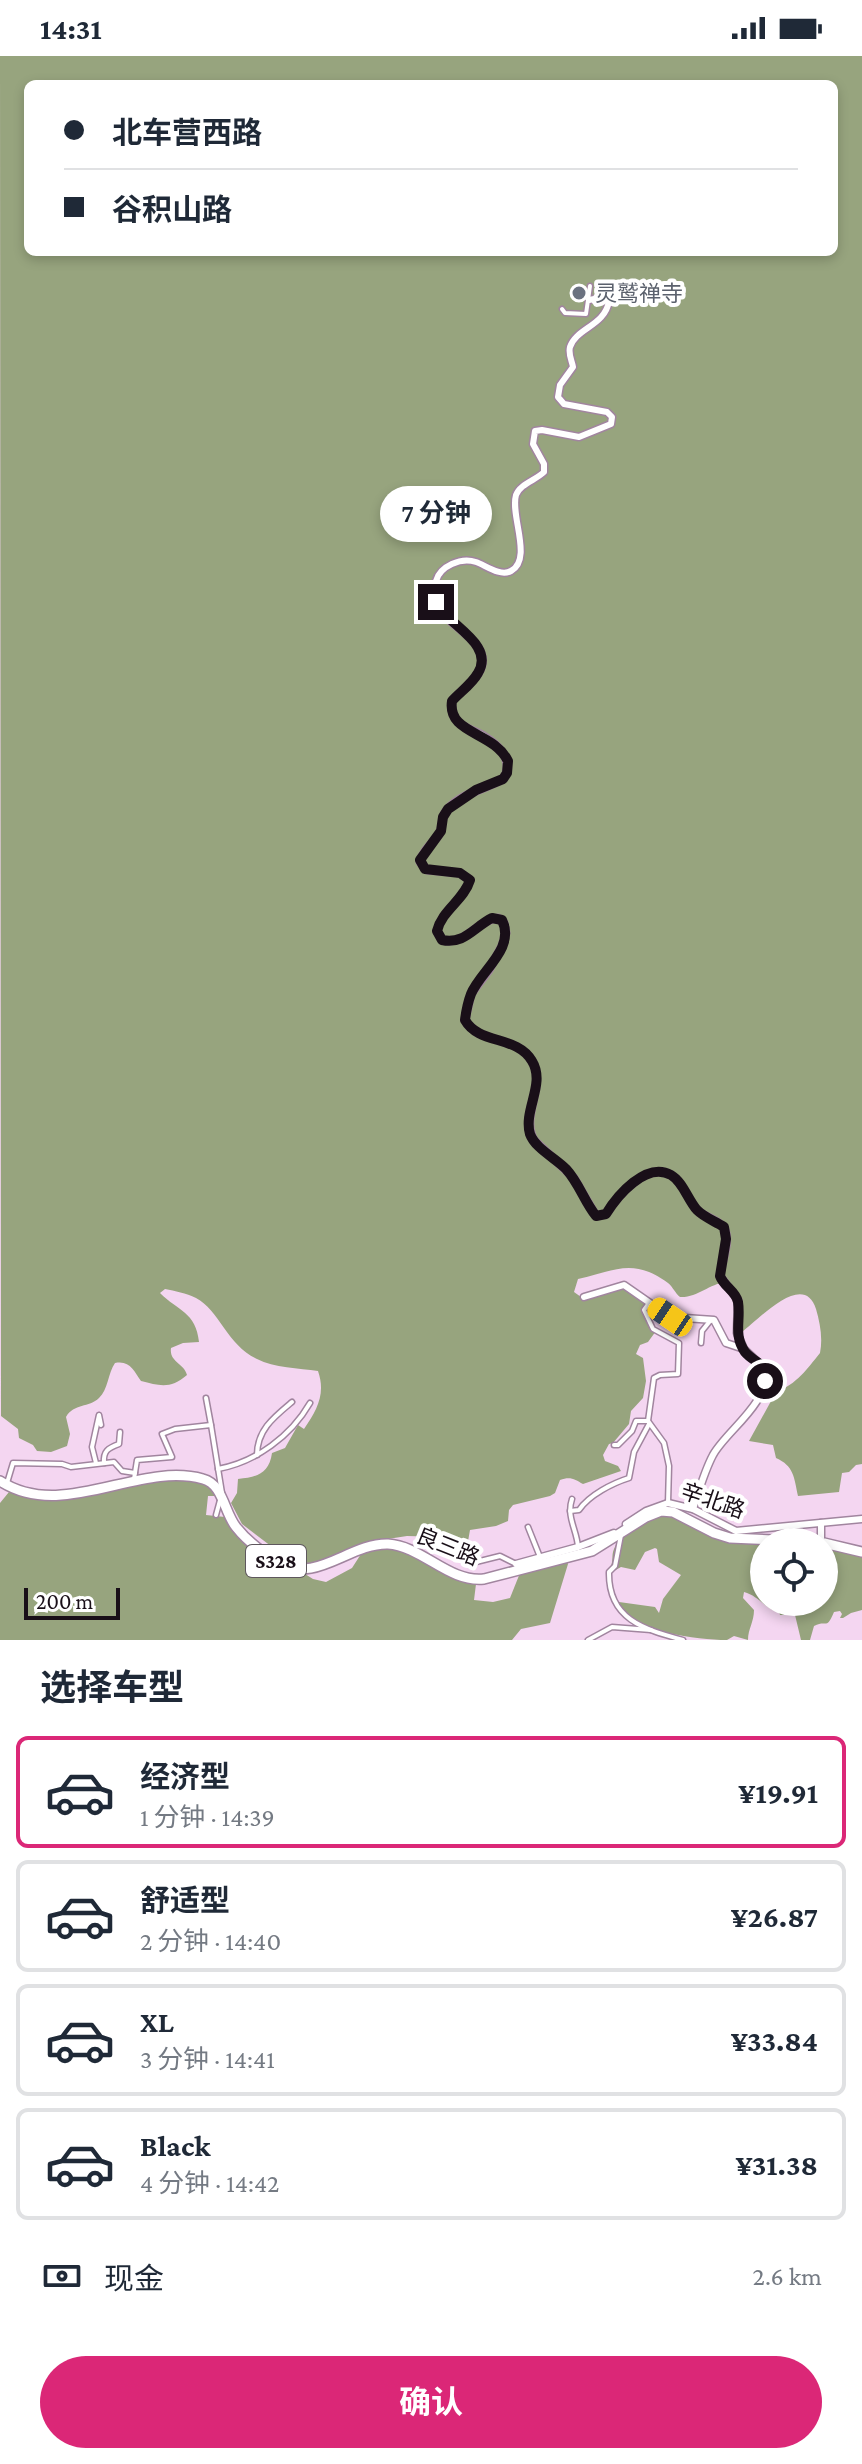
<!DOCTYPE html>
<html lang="zh">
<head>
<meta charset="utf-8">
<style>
	:root { --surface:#fff; --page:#f2f2f3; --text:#1f2937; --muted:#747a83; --line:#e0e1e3; --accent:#db2777 }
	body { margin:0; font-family:"Crimson Pro","Noto Sans SC",serif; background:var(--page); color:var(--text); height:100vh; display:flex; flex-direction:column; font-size:30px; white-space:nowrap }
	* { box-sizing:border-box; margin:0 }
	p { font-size:26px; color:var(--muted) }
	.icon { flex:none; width:44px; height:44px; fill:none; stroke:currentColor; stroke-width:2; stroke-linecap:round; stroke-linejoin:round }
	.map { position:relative; height:1584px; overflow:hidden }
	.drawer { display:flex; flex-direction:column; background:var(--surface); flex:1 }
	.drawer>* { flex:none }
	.hud { position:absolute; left:24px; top:24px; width:814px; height:176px; border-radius:12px; box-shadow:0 4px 12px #0003; display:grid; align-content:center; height:176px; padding:0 40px; background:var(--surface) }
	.fabs { position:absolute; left:750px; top:1472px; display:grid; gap:16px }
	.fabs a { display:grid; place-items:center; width:88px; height:88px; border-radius:50%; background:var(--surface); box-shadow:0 4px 12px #0003; font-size:40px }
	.scale { position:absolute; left:24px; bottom:20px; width:96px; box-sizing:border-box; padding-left:8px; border:4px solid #190f18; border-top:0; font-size:22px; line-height:28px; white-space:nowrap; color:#190f18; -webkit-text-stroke:6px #fff; paint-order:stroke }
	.end { position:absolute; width:36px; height:36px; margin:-18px; border:10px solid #190f18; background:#fff; box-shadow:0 0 0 4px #fff }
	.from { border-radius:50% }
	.bubble { position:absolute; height:56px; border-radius:28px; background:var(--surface); box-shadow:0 4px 12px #0003; font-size:26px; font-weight:700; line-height:56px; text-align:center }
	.car { position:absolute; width:24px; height:48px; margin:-24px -12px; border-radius:10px; box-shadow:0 0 6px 2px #0007; background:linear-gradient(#f5c518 24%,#345 0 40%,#f5c518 0 76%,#345 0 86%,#f5c518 0) }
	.hud b { display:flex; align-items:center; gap:28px; height:76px; font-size:30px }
	.hud b+b { border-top:2px solid var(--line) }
	.hud i { width:20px; height:20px; background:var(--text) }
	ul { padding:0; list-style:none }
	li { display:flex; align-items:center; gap:24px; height:112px; margin:0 16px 12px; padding:0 24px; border:4px solid var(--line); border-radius:12px }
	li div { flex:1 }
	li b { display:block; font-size:30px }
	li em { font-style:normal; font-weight:700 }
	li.on { border-color:var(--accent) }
	li>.icon { width:72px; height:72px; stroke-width:1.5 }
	h2 { padding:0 40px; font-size:36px; line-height:96px }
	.pay { display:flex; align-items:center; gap:20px; height:88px; padding:0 40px; font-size:30px }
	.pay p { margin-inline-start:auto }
	.action { display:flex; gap:16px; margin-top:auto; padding:16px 40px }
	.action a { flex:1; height:92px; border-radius:48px; background:var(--accent); color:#fff; font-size:32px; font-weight:700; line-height:92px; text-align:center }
	.status { display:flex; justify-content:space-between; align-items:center; height:56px; padding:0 40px; background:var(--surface); direction:ltr }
	.status svg { height:22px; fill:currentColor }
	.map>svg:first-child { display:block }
</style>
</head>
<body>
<div class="status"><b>14:31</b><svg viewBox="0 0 49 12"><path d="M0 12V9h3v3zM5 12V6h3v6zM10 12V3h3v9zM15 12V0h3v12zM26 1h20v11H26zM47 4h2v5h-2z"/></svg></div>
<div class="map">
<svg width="862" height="1584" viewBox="0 0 862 1584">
	<rect width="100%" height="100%" fill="#f4d6f1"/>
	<!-- forest -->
	<g fill="#97a47e" fill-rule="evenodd">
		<path d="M 0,0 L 862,0 L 862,1408 L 856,1409 L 849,1416 L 842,1417 L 839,1436 L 798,1440 C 794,1421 794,1410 776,1402 L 773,1389 L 749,1385 L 776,1336 C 797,1328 807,1313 820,1297 C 823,1282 820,1267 816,1253 C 804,1214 759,1263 742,1276 L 740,1241 L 726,1226 C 709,1228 697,1242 680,1241 C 675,1237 673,1231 668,1227 C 633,1201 614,1215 578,1223 L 574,1236 L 581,1241 L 622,1230 L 646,1245 L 643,1251 L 656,1275 L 648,1286 L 640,1289 L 636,1298 L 643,1302 L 646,1325 L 643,1342 L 631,1355 L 629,1368 L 613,1387 L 609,1388 L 603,1399 L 605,1405 L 618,1410 L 621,1415 L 583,1428 C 575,1423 570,1420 560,1424 L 555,1437 L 550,1440 L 513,1449 L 509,1454 L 508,1465 L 496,1470 L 470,1474 L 467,1491 L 459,1505 L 449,1503 L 448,1489 L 444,1481 L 407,1480 L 381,1484 L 315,1507 L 301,1508 L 288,1503 L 242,1468 L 231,1447 L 237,1437 L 238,1423 C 257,1421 269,1418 272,1397 L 285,1392 L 298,1369 L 304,1373 C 317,1354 326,1338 318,1315 C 299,1312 274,1312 257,1303 C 228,1290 219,1254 196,1242 C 186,1237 175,1235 165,1233 L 160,1237 C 178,1255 196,1256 199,1286 L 183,1287 L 171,1292 C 169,1306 184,1307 187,1319 C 171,1333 160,1330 141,1325 C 134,1315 130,1304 115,1307 C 108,1317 108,1334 99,1342 C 89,1352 74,1347 66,1361 L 70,1378 L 67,1390 L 51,1396 L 37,1395 L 33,1389 L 19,1382 L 18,1373 L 1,1360 ZM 28,28 L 834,28 L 834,196 L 28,196 Z"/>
		<path d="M 190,1423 L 210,1430 L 217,1440 L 208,1440 L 206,1459 L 225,1461 L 238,1476 L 313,1523 L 326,1526 L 352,1512 L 361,1498 C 369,1496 378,1492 386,1491 C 420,1488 443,1528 476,1528 L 474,1544 L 493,1546 L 510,1542 L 520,1517 L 567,1505 L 568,1508 L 550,1567 L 521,1573 L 512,1584 L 0,1584 L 0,1447 L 9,1436 C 52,1453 97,1436 140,1427 C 157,1424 173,1423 190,1423 Z"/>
		<path d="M 669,1457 L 712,1478 L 764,1486 L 764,1546 L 824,1546 L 824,1489 L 862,1499 L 862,1554 L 851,1557 L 843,1562 L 840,1562 L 842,1558 L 840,1555 L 834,1556 C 826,1575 827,1563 814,1570 L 810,1584 L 801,1584 L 795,1559 L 780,1559 L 779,1556 C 765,1553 759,1540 744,1536 L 743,1542 L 754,1554 C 754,1566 748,1573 748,1584 L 734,1580 L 727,1584 C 696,1584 636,1576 618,1549 L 619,1546 L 655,1551 L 659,1557 L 663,1543 L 681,1519 L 659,1506 L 657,1493 L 655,1492 L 645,1496 L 635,1514 L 621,1511 L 612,1516 L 610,1512 C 614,1505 611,1500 614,1493 C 621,1475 651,1461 669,1457 Z"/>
	</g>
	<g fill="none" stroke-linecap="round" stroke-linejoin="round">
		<!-- minor casing -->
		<g stroke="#a1859f" stroke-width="7">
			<g id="minor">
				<polyline points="562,253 565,257 586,258 590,230"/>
				<polyline points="701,1287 702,1275 710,1265"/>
				<polyline points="206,1342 211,1369"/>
				<polyline points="648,1365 654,1322 660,1319 678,1318 679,1287 653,1273 644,1254 649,1247"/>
				<polyline points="614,1389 618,1389 632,1375 636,1365 648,1365 664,1387 669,1410 668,1447"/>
				<path d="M 257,1399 C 257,1374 274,1361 292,1346"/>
				<polyline points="96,1407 92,1391 99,1359 101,1369"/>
				<path d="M 104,1407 C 103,1395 108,1392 119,1388 L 120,1376"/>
				<path d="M 218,1413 C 256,1406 291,1380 310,1347"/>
				<polyline points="134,1423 137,1404 172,1401 162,1378 175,1373 211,1369 222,1437 216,1459"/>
				<polyline points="7,1427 13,1407 62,1408 71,1411 114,1406 122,1415 135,1417"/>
				<path d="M 572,1443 C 566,1461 577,1474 578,1491"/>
				<path d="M 570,1455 L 579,1454 C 589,1439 613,1427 629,1422 L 634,1396 L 649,1368"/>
				<polyline points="528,1471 540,1501"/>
				<path d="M 621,1479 L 615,1510 L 609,1516 C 608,1563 643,1573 683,1584"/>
				<polyline points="468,1508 500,1500 516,1508"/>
				<polyline points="588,1584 612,1571 651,1574"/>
			</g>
		</g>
		<!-- tertiary casing -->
		<g stroke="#a1859f" stroke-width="9">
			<g id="tertiary">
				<path d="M 589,244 L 605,241 L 609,245 C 605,270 576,272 570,291 C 568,298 572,305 573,311 L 560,329 L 558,341 L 564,348 L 607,356 L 612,361 L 611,368 L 579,381 L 542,374 L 535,375 L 533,388 L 544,408 L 544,416 C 536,424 520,428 516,439 C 510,460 533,503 511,515 C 500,521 485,509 476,506 C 461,501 440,510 436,525 C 435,533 434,543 437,550 C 446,570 498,588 478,618 C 471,628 460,636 452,645 C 449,669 468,671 484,680 C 499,689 515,706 503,723 C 485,734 460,737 446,755 C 440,763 444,772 438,780 C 431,788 422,796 420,806 L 427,814 L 460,817 L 470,824 C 464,844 442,854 437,875 L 442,884 C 467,890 476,864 498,862 L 504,867 L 506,877 L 502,890 L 489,914 L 471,938 L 465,964 C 479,989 517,979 532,1005 C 547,1030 520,1059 534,1084 L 574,1122 L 596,1160 L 606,1158 C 617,1141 646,1105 671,1119 C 683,1126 688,1144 697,1154 C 705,1162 724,1165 726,1177 C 729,1190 721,1207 720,1220 L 738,1244 L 737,1277 L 744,1293"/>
				<path d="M 584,1241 L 624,1229 L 670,1261 L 714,1264 L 726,1287 L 744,1293 L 766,1314 C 768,1349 727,1374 713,1399 C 704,1416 699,1435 693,1453"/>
				<polyline points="626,1468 646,1455 668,1447 693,1453 736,1475 862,1463"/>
				<polyline points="821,1486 821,1467"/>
				<polyline points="516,1508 578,1491 614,1477"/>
			</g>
		</g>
		<!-- primary casing -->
		<g stroke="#a1859f" stroke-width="12">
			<g id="primary">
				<path d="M 0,1425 C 63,1466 139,1405 203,1423 C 223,1428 224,1456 236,1471 C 247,1485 263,1497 278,1506 C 316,1529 349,1487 388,1488 C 422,1490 449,1527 484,1523 L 592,1495 L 646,1461 L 661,1455 L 673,1456 L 714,1477 L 730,1482 L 816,1486"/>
				<polyline points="824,1487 862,1496"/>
			</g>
		</g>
		<!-- minor -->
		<use href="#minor" stroke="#fff" stroke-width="4"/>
		<!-- tertiary -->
		<use href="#tertiary" stroke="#fff" stroke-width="6"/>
		<!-- primary -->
		<use href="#primary" stroke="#fff" stroke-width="9"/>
	</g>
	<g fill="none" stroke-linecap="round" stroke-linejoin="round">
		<!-- route -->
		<path stroke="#190f18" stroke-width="10" d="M 436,546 C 445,568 496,587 478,617 C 472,628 460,636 452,645 C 447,678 493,675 508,705 L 507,717 L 503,723 L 476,734 L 448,753 L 443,761 L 441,775 L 420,804 L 425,813 L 460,817 L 470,824 C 464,844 442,854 437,875 L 442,884 C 464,889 474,871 492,862 L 502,864 C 516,893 480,915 471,938 C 468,946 466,956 465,964 C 479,989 517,979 532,1005 C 546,1028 523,1054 530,1078 C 535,1092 555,1102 566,1113 C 579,1127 584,1145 596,1160 L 606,1158 C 617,1140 646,1105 671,1119 C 683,1126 688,1144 697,1154 C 705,1162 715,1165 724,1171 L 726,1183 L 720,1220 C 724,1231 736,1235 738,1246 C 741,1264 733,1279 745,1296 C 754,1307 769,1307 765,1325"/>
	</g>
	<!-- markers -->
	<circle fill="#6b7280" stroke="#fff" stroke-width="3" cx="579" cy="237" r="8"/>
	<g text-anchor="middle" stroke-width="8" stroke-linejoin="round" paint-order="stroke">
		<!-- shield labels -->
		<rect fill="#fff" stroke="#5e575d" stroke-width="2" x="246" y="1489" width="60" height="32" rx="6"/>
		<g font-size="20" font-weight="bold" fill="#190f18">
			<text x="276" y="1512">S328</text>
		</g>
		<!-- worship labels -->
		<g font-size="22" fill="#5b616d" stroke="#fff" text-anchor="start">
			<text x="595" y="245">灵鹫禅寺</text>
		</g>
		<!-- street labels -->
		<g font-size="22" fill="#190f18" stroke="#fff">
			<text transform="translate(713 1444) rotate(19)" y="8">辛北路</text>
			<text transform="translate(448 1490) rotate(22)" y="8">良三路</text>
		</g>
	</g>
</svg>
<div class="fabs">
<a><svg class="icon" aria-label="locate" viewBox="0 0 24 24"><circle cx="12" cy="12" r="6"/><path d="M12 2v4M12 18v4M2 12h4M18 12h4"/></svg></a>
</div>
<div class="scale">200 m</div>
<i class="end from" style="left:765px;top:1325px"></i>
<i class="end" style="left:436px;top:546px"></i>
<div class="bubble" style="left:380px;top:430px;width:112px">7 分钟</div>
<i class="car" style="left:670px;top:1261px;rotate:304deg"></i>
<div class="hud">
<b><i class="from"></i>北车营西路</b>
<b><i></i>谷积山路</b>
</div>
</div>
<section class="drawer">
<h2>选择车型</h2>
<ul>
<li class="on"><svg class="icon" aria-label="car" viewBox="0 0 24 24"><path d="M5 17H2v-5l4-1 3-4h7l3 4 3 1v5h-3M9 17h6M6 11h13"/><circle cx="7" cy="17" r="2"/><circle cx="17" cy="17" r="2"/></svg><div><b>经济型</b><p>1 分钟 · 14:39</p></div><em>¥19.91</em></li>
<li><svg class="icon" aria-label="car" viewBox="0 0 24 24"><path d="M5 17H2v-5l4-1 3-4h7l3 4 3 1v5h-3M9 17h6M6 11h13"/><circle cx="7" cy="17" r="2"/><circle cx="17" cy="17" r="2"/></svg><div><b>舒适型</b><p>2 分钟 · 14:40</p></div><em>¥26.87</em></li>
<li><svg class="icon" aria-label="car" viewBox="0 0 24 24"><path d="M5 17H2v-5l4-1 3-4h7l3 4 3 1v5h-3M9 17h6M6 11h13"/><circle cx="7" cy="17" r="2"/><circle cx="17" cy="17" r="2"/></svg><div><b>XL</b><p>3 分钟 · 14:41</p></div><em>¥33.84</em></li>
<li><svg class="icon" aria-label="car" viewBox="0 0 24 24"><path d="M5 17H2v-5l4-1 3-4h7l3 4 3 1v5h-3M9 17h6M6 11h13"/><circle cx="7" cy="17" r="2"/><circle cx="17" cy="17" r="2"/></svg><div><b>Black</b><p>4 分钟 · 14:42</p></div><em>¥31.38</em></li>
</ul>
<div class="pay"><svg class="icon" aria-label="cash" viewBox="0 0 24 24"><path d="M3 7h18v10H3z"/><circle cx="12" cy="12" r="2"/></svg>现金<p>2.6 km</p></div>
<div class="action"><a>确认</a></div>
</section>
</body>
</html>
